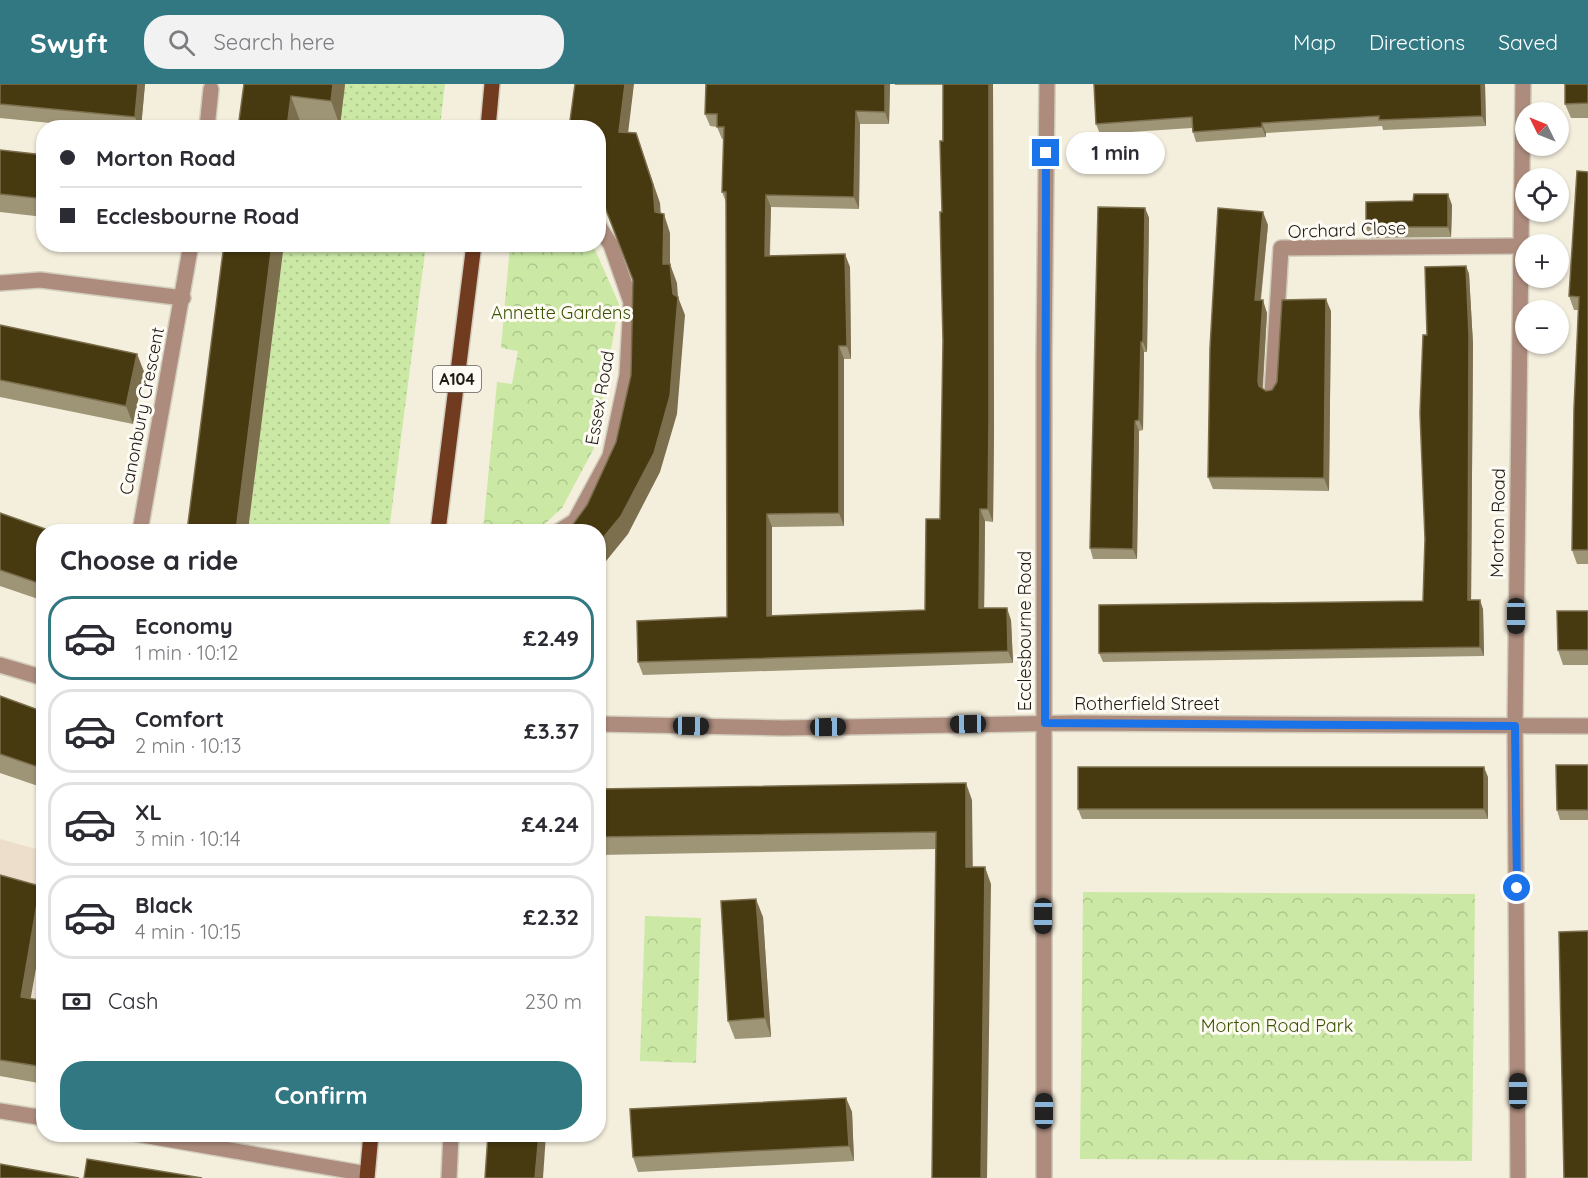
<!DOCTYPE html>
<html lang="en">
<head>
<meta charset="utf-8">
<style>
	:root { --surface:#fff; --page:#f2f2f3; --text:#2b2b33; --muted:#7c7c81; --line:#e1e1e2; --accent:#317883 }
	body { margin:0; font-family:Quicksand,sans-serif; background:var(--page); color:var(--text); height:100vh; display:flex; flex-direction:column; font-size:22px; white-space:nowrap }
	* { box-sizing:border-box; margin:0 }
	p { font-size:20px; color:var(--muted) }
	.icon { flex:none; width:33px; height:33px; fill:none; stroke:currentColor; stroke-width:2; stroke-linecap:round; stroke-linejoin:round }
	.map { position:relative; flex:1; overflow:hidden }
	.sheet { position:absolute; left:36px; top:440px; width:570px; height:618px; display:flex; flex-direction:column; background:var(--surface); border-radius:24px; box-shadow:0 2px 4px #0004 }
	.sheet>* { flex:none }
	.top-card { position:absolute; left:36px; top:36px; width:570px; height:132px; border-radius:24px; box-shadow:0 2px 4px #0004; display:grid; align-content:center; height:132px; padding:0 24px; background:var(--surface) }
	.needle { width:39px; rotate:313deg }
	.fabs { position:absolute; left:1515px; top:18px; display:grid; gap:12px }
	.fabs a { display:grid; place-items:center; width:54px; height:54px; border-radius:50%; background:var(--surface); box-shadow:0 2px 4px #0004; font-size:30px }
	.end { position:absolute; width:27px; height:27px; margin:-14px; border:8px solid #1a73e8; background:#fff; box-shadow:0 0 0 3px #fff }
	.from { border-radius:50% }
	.bubble { position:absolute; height:42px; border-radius:21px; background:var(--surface); box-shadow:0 2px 4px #0004; font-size:20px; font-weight:800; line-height:42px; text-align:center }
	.car { position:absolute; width:18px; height:36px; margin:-18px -9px; border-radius:8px; box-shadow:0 0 4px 2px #0007; background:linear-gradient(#222 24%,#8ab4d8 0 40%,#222 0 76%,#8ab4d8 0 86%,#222 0) }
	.top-card b { display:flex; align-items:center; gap:21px; height:57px; font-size:22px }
	.top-card b+b { border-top:2px solid var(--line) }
	.top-card i { width:15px; height:15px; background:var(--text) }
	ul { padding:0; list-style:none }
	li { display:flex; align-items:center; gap:18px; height:84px; margin:0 12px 9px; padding:0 12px; border:3px solid var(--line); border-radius:24px }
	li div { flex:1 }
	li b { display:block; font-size:22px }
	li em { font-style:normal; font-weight:800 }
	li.current { border-color:var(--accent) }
	li>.icon { width:54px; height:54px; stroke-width:1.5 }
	h2 { padding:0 24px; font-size:27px; line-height:72px }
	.pay { display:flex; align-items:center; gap:15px; height:66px; padding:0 24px; font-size:22px }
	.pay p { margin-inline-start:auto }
	.cta { display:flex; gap:12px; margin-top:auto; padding:12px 24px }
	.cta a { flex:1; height:69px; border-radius:24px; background:var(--accent); color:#fff; font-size:24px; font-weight:800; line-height:69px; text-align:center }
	header { display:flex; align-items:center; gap:36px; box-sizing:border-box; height:84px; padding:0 30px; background:var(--accent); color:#fff }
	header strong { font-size:28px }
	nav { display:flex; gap:33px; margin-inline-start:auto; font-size:21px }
	.search { width:420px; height:54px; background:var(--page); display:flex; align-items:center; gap:15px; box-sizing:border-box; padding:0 21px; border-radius:24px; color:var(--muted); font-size:22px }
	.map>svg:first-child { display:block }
</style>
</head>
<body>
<header>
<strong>Swyft</strong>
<div class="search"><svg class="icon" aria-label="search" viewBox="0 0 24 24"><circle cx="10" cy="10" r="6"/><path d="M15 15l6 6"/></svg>Search here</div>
<nav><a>Map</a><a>Directions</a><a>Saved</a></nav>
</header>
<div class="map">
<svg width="1588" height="1094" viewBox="0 0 1588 1094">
	<defs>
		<pattern id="forest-crowns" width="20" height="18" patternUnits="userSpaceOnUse" patternTransform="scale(1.5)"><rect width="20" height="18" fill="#cbe9a5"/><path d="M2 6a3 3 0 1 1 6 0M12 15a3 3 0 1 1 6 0" fill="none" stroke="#aec78d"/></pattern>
		<pattern id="garden-dots" width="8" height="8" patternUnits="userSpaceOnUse" patternTransform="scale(1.5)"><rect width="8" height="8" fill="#cbe9a5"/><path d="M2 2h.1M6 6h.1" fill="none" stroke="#aec78d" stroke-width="1.8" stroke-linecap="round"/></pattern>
	</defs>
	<rect width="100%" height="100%" fill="#f4eedc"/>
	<!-- commercial -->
	<polygon fill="#ecdecb" points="0,755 43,767 43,1000 0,990"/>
	<!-- forest -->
	<g fill="url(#forest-crowns)">
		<polygon points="510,161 593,161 619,220 594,364 562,424 537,447 483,447 497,298 512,300 518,267 501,264"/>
		<polygon points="1083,808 1475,810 1472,1077 1080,1075"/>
		<polygon points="645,832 701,834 696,979 640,977"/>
	</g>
	<!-- garden -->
	<g fill="url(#garden-dots)">
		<polygon points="342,0 445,0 440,43 299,44 300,37"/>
		<polygon points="284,161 426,161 389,447 248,447"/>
	</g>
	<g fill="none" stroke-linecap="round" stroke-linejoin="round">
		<!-- street casing -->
		<g stroke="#d2ccbc" stroke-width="18">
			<g id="street">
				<polyline points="207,44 211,5"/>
				<polyline points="0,199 40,196 183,214"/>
				<polyline points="1272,310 1281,164 1520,162"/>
				<polyline points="140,447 191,160"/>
				<polyline points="559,447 575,437 610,372 627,291 631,218 611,161 598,141"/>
				<polyline points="0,581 44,594"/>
				<polyline points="598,640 783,644 1074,639 1588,642"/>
				<polyline points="0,1027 44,1034"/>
				<polyline points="137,1050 367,1090"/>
				<polyline points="449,1094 451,1050"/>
				<polyline points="1044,1094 1044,274 1047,0"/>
				<polyline points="1518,1094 1515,642 1523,0"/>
			</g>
		</g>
		<!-- primary casing -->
		<g stroke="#d2ccbc" stroke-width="18">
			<g id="primary">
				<polyline points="488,44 492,0"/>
				<polyline points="438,447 474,160"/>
				<polyline points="367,1094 371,1050"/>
			</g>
		</g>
		<!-- street -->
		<use href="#street" stroke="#ad8c7d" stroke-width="15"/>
		<!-- primary -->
		<use href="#primary" stroke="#713b20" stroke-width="15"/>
	</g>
	<!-- wall -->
	<g fill="#9e9476">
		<polygon points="0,0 145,0 141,44 101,44 0,34"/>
		<polygon points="244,0 345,0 340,42 300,37 299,44 238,44"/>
		<polygon points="706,0 890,0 889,40 860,40 859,125 771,123 770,172 850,183 851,275 844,275 844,442 772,443 772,532 925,526 940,435 943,257 942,128 943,1 895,1 895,0 993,0 994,347 993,438 985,437 984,524 1011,536 1013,579 643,591 638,578 727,533 726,118 722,108 724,55 722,55 717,43 710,42 705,30"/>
		<polygon points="1485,0 1486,42 1383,46 1382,42 1266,49 1266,53 1196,58 1193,48 1192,44 1100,50 1096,40"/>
		<polygon points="1588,0 1588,34 1571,34 1565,20"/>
		<polygon points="0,66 44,71 44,133 0,128"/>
		<polygon points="1588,88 1588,480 1577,480 1572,466 1578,226 1574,226 1569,212"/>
		<polygon points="1452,121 1451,153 1369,154 1366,143"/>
		<polygon points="1145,124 1149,134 1147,268 1144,268 1143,346 1139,347 1137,475 1093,475 1090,464"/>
		<polygon points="1268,141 1261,216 1267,229 1263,304 1266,307 1272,306 1331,227 1329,407 1213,405 1208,393"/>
		<polygon points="1466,182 1469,190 1473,260 1471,516 1483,525 1484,572 1103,578 1099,569 1423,517 1425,455"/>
		<polygon points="0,241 137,270 144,288 133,340 0,313"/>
		<polygon points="0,429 44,447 44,517 0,502"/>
		<polygon points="1588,527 1588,581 1563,581 1558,566"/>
		<polygon points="0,612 44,628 44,704 0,689"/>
		<polygon points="1588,681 1588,736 1560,736 1557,726"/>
		<polygon points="1488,693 1488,735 1082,735 1078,725"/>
		<polygon points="598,705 972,716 972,783 991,800 936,765 598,771"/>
		<polygon points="0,791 44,811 44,838 30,914 44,917 44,1000 0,992"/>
		<polygon points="763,833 771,953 735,955 728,937"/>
		<polygon points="846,1014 852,1028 854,1077 638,1088 633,1073"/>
	</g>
	<!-- shaded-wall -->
	<g fill="#7b6f4d">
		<polygon points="138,0 145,0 141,44 139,44 135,33"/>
		<polygon points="333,0 345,0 340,42 331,17"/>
		<polygon points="625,0 634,0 626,66 619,48"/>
		<polygon points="885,0 890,0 889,40 885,28"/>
		<polygon points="989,0 993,0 993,1 994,347 993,438 988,425"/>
		<polygon points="1481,0 1485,0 1486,42 1482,32"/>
		<polygon points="291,12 300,37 299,44 287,44"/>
		<polygon points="856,27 860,40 859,125 854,113"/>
		<polygon points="1262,39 1266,49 1266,53 1262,43"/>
		<polygon points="636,49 660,119 662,146 655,128"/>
		<polygon points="1448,110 1452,121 1451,153 1448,143"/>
		<polygon points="766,111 771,123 769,184 765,172"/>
		<polygon points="1145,124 1149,134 1147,268 1143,258"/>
		<polygon points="1263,128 1268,141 1259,229 1255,216"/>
		<polygon points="664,130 670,149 670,199 663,180"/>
		<polygon points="272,160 284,160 248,447 236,447"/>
		<polygon points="845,170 850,183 851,275 847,262"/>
		<polygon points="670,180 677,199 678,213 685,231 677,330 660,388 628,450 598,487 598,460 673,210"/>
		<polygon points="1466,182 1469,190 1473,260 1471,525 1468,516"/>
		<polygon points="1326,215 1331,227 1329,407 1324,394"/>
		<polygon points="1263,216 1267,229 1262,309 1264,315 1258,297"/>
		<polygon points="1141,258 1144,268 1143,346 1139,336"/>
		<polygon points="839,262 844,275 844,442 839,429"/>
		<polygon points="137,270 144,288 133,340 126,322"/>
		<polygon points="1135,337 1139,347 1137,475 1133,465"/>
		<polygon points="980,425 985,437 984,537 979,524"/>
		<polygon points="767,430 772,443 772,545 767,532"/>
		<polygon points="1480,516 1483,525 1484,572 1480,563"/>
		<polygon points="1007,524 1011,536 1013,579 1008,567"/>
		<polygon points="1484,683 1488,693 1488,735 1484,725"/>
		<polygon points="966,699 972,716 973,800 966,783"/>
		<polygon points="985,783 991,800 987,1094 981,1094"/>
		<polygon points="40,802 44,811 44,838 28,930 21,913"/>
		<polygon points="756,815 763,833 771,953 765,934"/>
		<polygon points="846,1014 852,1028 854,1077 849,1062"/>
		<polygon points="539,1050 546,1050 543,1094 535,1094"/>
	</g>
	<!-- building -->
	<g fill="#473910" stroke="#7b6f4d" stroke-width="1.5">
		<polygon points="0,0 138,0 135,33 0,20"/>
		<polygon points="244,0 333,0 331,17 291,12 287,44 238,44"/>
		<polygon points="575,0 625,0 619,48 636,49 653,101 655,128 664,130 663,180 670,180 673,210 678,213 670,312 654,369 621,432 598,460 598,447 568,447 587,421 616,358 631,291 633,196 598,105 598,44 569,44"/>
		<polygon points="706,0 885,0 885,28 856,27 854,113 766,111 765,172 845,170 847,262 839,262 839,429 767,430 767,532 925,526 926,435 940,435 943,257 940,128 942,128 940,57 943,57 943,0 989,0 989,334 988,425 980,425 979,524 1007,524 1008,567 638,578 637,537 727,533 726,108 722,108 724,43 717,43 717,30 705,30"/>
		<polygon points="1094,0 1481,0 1482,32 1379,36 1379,32 1262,39 1262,43 1193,48 1192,33 1096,40"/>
		<polygon points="1565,0 1588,0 1588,19 1565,20"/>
		<polygon points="0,66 44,71 44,115 0,110"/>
		<polygon points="1577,87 1588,88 1588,466 1572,466 1574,324 1579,213 1569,212"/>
		<polygon points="1414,110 1448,110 1448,143 1366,143 1366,118 1413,117"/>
		<polygon points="1098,123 1145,124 1143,258 1141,258 1139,336 1135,337 1133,465 1090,464"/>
		<polygon points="1218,124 1263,128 1255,216 1263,216 1258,297 1259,302 1266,307 1272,306 1277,298 1282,216 1326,215 1324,394 1208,393 1210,264"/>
		<polygon points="224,160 272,160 236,447 187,447"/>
		<polygon points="1466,182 1469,251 1468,516 1480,516 1480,563 1099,569 1099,521 1423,517 1425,455 1420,329 1423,251 1427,251 1425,183"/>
		<polygon points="0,241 137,270 126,322 0,296"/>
		<polygon points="0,429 51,447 44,447 44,501 0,486"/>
		<polygon points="1557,527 1588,527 1588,566 1558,566"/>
		<polygon points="0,612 44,628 44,685 0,670"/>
		<polygon points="1556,681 1588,681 1588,726 1557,726"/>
		<rect x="1078" y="683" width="406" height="42"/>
		<polygon points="966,699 966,783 985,783 981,1094 932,1094 936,748 598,753 598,705"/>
		<polygon points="0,791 40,802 21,913 44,917 44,983 0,976"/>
		<polygon points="756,815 765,934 728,937 721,817"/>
		<polygon points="1588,847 1588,1094 1564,1094 1559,848"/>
		<polygon points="846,1014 849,1062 633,1073 630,1025"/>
		<polygon points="488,1050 539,1050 535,1094 485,1094"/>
		<polygon points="87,1075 202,1094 84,1094"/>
		<polygon points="0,1080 79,1094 0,1094"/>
	</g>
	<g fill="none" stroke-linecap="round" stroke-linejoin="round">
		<!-- route -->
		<polyline stroke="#1a73e8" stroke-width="8" points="1046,69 1045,639 1515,642 1517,804"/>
	</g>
	<g text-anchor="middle" stroke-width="6" stroke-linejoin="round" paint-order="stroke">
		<!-- shield labels -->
		<rect fill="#fefbf4" stroke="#615e58" stroke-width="1.5" x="433" y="282" width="48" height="26" rx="4.5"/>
		<g font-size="16" font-weight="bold" fill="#1e1b15">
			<text x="457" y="301">A104</text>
		</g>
		<!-- street labels -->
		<g font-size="18" fill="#1e1b15" stroke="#fefbf4">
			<text transform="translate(1347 146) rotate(-2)" y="6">Orchard Close</text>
			<text transform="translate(600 314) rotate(-80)" y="6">Essex Road</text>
			<text transform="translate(142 327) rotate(-79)" y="6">Canonbury Crescent</text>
			<text transform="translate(1498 439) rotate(-89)" y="6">Morton Road</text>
			<text transform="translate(1025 547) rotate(-90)" y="6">Ecclesbourne Road</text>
			<text x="1147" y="626">Rotherfield Street</text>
		</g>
		<!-- park labels -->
		<g font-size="18" fill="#3a5402" stroke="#fefbf4">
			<text x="561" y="235">Annette Gardens</text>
			<text x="1277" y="948">Morton Road Park</text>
		</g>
	</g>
</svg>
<div class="fabs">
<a><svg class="needle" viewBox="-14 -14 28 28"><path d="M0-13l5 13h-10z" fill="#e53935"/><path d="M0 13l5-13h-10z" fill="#7c7c81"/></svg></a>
<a><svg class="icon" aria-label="locate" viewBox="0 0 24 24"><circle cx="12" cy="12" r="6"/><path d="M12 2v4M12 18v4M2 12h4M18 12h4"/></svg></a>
<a>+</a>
<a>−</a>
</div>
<i class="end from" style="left:1517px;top:804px"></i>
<i class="end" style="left:1046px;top:69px"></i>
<div class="bubble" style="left:1066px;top:48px;width:99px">1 min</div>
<i class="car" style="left:1516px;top:532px;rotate:180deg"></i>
<i class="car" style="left:968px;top:640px;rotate:269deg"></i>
<i class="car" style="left:691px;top:642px;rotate:91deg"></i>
<i class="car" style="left:828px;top:643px;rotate:89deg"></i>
<i class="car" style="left:1043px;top:832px;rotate:180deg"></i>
<i class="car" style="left:1518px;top:1007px;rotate:0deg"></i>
<i class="car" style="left:1044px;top:1027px;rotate:0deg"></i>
<div class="top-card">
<b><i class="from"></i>Morton Road</b>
<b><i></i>Ecclesbourne Road</b>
</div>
<section class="sheet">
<h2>Choose a ride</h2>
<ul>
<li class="current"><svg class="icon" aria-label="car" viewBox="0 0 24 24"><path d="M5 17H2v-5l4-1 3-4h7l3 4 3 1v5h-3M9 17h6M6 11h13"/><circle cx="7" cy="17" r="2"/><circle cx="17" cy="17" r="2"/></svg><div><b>Economy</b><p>1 min · 10:12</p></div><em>£2.49</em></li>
<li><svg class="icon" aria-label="car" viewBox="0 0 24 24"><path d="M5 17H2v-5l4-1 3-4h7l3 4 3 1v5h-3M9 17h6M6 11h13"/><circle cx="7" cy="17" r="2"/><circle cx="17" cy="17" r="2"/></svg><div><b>Comfort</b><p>2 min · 10:13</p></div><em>£3.37</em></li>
<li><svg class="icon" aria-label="car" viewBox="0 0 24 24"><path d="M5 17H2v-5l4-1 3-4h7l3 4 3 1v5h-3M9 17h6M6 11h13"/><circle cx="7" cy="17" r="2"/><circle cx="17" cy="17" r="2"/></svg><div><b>XL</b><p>3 min · 10:14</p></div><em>£4.24</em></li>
<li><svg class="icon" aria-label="car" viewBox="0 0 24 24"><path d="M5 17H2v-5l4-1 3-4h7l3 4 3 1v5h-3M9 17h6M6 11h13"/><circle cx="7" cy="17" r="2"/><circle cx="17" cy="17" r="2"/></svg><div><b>Black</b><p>4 min · 10:15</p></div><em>£2.32</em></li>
</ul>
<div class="pay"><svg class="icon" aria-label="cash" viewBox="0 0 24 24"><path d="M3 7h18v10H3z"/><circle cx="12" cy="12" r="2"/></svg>Cash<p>230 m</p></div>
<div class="cta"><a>Confirm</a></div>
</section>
</div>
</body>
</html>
